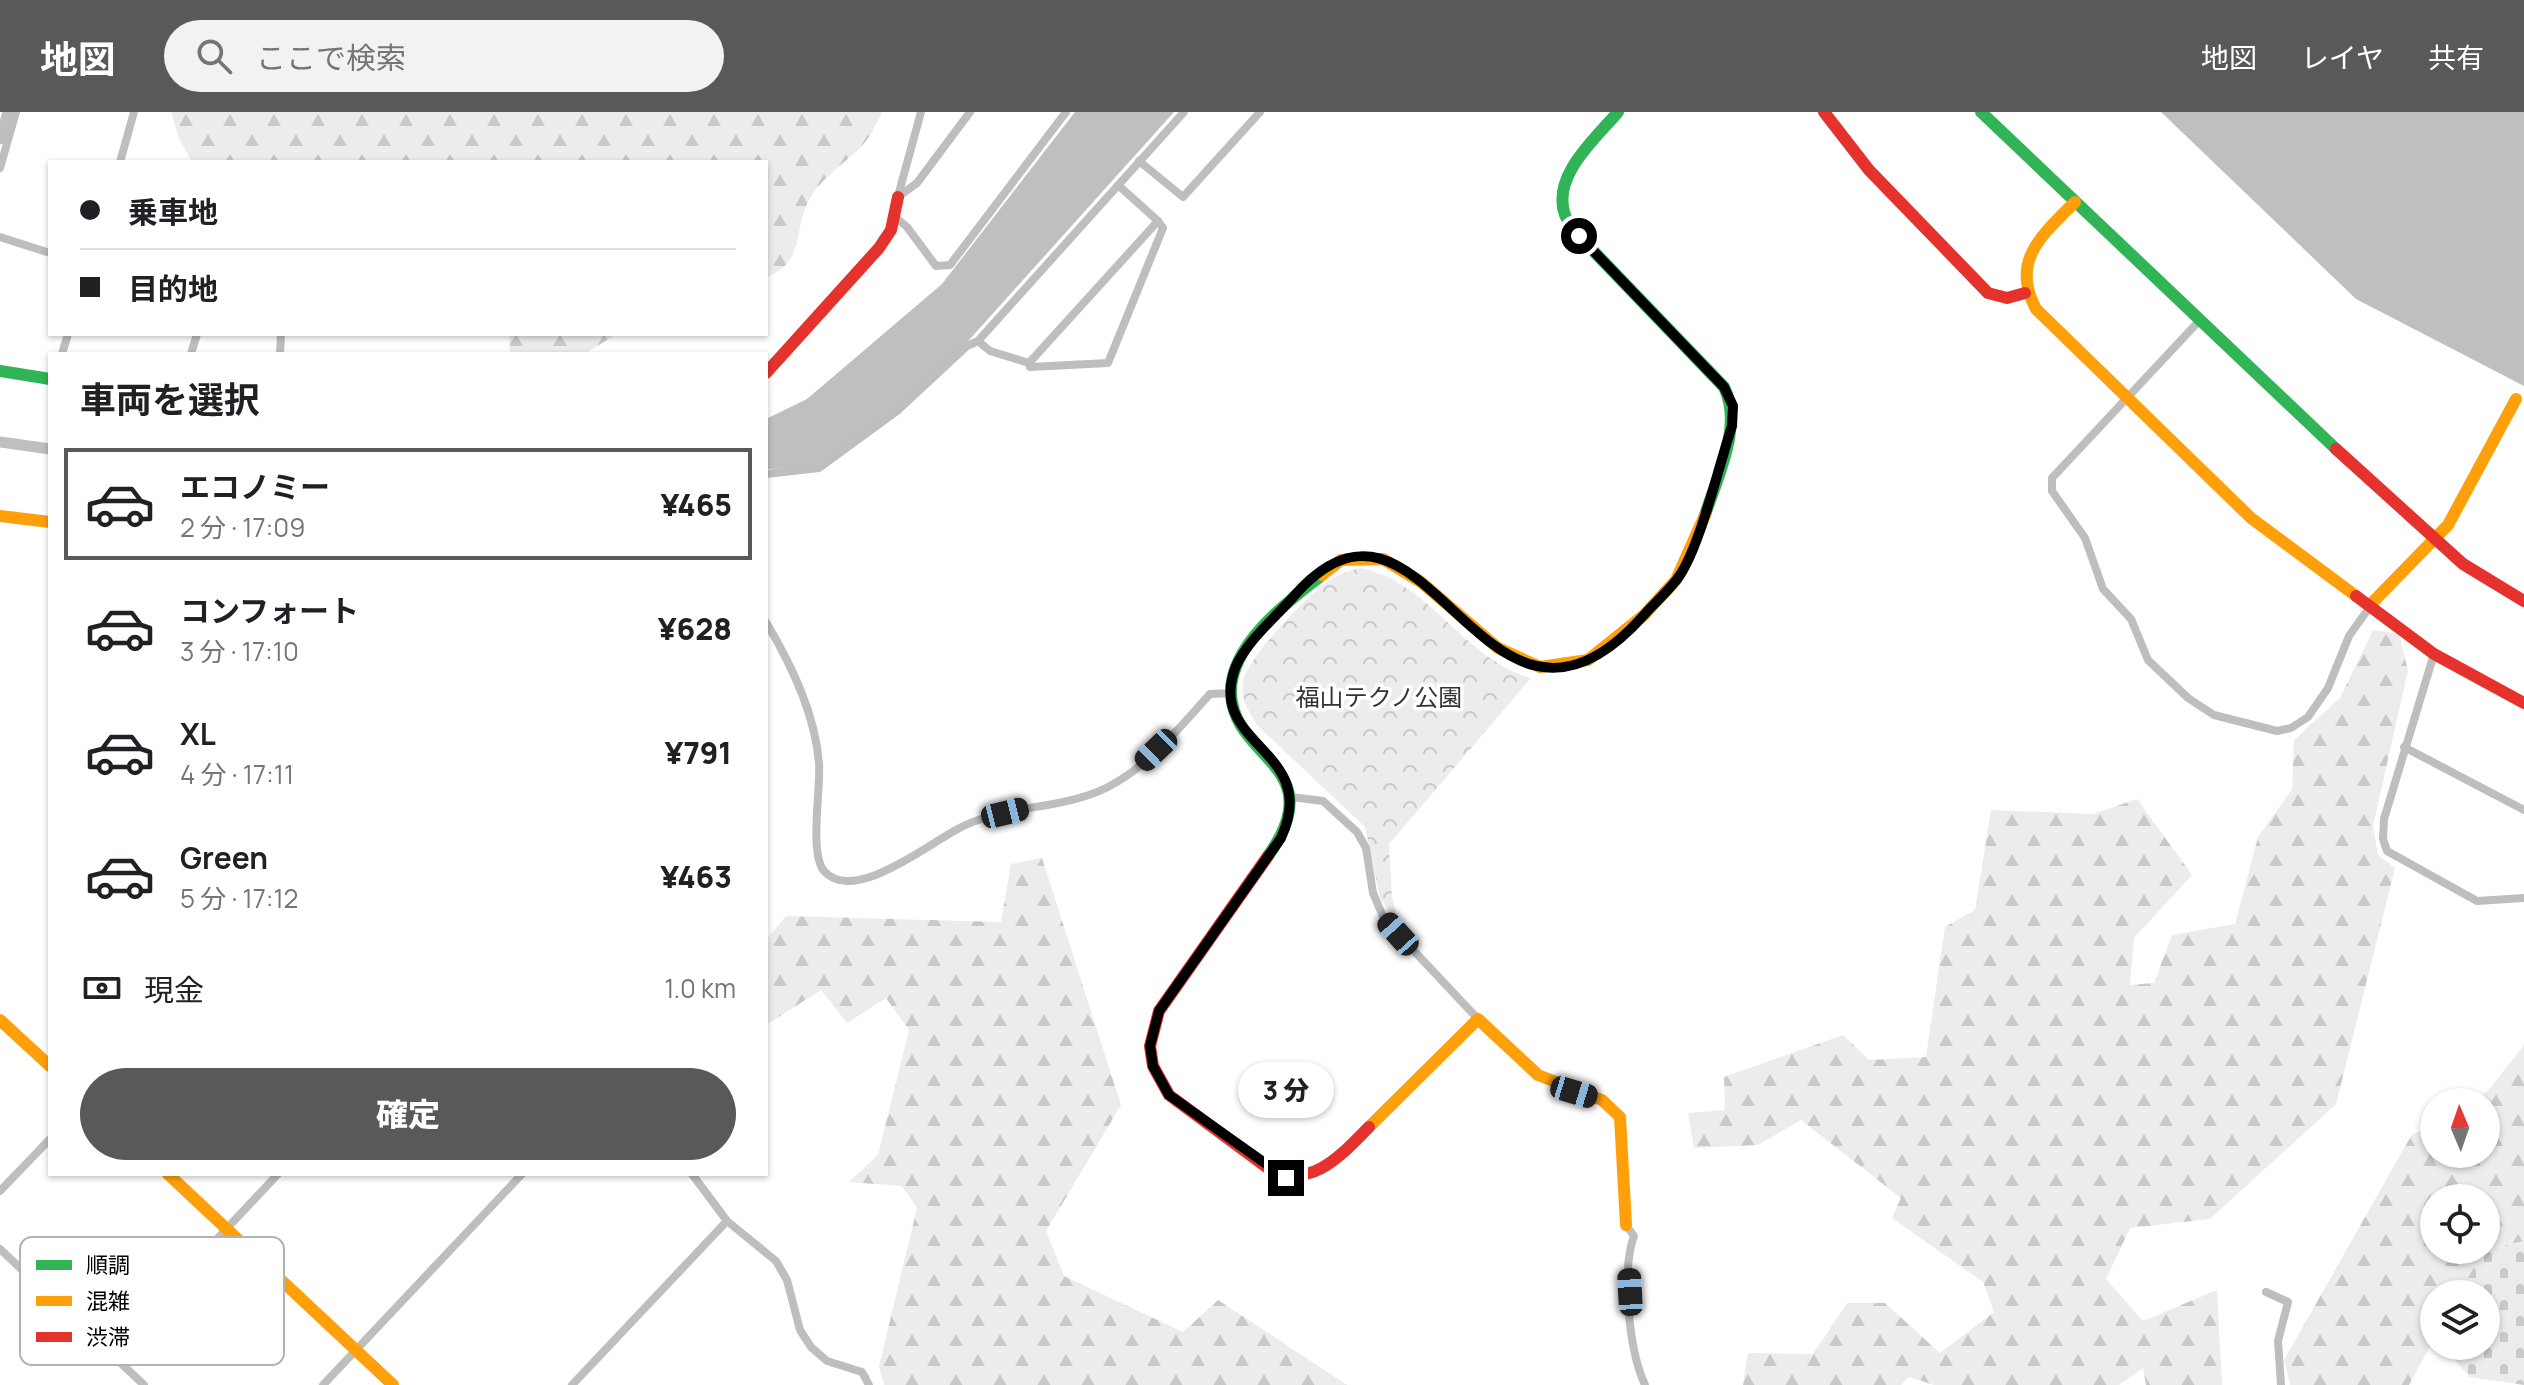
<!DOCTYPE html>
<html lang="ja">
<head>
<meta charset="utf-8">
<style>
	:root { --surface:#fff; --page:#f2f2f2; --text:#202124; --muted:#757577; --line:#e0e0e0; --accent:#595959 }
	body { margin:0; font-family:Manrope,"Noto Sans JP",sans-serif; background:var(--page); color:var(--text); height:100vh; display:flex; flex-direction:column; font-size:30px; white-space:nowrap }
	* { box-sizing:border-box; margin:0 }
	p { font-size:26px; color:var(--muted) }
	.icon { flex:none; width:44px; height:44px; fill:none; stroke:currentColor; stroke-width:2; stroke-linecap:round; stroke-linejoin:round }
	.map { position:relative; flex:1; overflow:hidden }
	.sheet { position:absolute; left:48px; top:240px; width:720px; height:824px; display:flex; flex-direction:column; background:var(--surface); border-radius:0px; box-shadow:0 2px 6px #0004 }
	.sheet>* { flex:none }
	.guide { position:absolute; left:48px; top:48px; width:720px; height:176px; border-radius:0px; box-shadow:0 2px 6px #0004; display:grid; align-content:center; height:176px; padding:0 32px; background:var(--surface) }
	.needle { width:52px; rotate:358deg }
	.fabs { position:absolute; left:2420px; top:976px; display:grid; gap:16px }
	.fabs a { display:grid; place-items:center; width:80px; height:80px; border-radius:50%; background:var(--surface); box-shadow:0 2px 6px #0004; font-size:40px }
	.end { position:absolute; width:36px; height:36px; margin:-18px; border:10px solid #000; background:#fff; box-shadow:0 0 0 4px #fff }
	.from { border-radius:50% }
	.bubble { position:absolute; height:56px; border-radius:28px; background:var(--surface); box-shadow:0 2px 6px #0004; font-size:26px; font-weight:800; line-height:56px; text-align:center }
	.car { position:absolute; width:24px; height:48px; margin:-24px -12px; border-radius:10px; box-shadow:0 0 6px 2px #0007; background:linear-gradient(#222 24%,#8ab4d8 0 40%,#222 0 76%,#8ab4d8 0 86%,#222 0) }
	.guide b { display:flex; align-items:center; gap:28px; height:76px; font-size:30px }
	.guide b+b { border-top:2px solid var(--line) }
	.guide i { width:20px; height:20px; background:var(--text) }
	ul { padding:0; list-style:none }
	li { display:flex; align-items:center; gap:24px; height:112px; margin:0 16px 12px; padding:0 16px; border:4px solid transparent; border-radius:0px }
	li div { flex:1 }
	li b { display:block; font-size:30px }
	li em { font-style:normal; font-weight:800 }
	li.current { border-color:var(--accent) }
	li>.icon { width:72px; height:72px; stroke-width:1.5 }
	h2 { padding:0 32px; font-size:36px; line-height:96px }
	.pay { display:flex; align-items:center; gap:20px; height:88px; padding:0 32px; font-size:30px }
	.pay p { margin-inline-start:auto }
	.primary-button { display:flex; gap:16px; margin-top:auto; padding:16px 32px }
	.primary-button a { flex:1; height:92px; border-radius:48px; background:var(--accent); color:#fff; font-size:32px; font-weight:800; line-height:92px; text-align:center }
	header { display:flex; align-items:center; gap:48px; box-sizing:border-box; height:112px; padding:0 40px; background:var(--accent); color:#fff }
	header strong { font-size:38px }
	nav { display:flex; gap:44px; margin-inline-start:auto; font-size:28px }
	.search { width:560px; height:72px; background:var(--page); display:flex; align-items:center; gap:20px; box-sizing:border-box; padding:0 28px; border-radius:44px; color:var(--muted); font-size:30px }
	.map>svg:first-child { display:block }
</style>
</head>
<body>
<header>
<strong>地図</strong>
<div class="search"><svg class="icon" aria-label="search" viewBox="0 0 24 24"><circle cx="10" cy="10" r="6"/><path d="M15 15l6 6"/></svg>ここで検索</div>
<nav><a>地図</a><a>レイヤ</a><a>共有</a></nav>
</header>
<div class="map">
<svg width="2524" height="1273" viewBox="0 0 2524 1273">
	<defs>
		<pattern id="forest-firs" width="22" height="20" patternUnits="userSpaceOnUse" patternTransform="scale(2)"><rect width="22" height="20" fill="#ececec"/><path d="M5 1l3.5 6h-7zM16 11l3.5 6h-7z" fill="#c9c9c9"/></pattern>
		<pattern id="cemetery-stones" width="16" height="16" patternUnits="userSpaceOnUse" patternTransform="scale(2)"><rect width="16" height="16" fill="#ececec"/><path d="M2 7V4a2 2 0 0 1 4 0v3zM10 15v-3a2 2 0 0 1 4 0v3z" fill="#c9c9c9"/></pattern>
		<pattern id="park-crowns" width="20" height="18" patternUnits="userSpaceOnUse" patternTransform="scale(2)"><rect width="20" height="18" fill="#ececec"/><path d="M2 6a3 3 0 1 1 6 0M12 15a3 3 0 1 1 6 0" fill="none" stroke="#c9c9c9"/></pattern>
	</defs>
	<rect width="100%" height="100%" fill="#fff"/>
	<!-- forest -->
	<g fill="url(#forest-firs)">
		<path d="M 171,0 L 882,0 C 876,13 870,26 859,37 C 841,54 820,67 808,90 C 793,120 805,151 766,165 L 766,50 L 192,50 L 179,26 Z"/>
		<polygon points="509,222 617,222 584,242 510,242"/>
		<polygon points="2373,518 2399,522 2408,558 2373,714 2378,743 2395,756 2336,992 2210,1107 2130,1116 2106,1167 2143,1209 2217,1178 2222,1273 2146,1273 2143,1256 2119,1273 1934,1273 1909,1265 1901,1273 1743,1273 1748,1241 1813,1242 1847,1191 1885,1191 1940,1241 1994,1200 1983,1170 1892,1106 1901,1086 1801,1008 1758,1033 1694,1036 1688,1001 1725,998 1724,965 1843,923 1869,948 1926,945 1945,815 1975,798 1991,698 2093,702 2137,687 2192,763 2134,826 2130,873 2154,871 2172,823 2235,812 2258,725 2292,677 2294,628 2340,586"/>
		<polygon points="1042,746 1121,993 1046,1119 1064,1164 1183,1220 1218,1188 1347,1273 884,1273 879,1254 917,1096 902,1074 849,1070 878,1043 909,918 886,886 847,911 821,878 766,913 766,828 786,804 1001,810 1011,752"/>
		<polygon points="2524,933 2524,1129 2486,1138 2486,1086 2434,1086 2434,1138 2486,1138 2459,1182 2434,1182 2434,1227 2409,1273 2290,1273 2284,1248 2411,1024 2434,1011 2434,1042 2486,1042 2486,990 2470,990 2487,980"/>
	</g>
	<!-- cemetery -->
	<polygon fill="url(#cemetery-stones)" points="2524,1129 2524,1273 2470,1265 2442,1234 2486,1234 2486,1182 2459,1182 2483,1139"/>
	<!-- park -->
	<path fill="url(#park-crowns)" d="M 1360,456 C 1431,470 1463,547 1531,566 L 1389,732 L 1392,785 L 1398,810 L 1380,786 L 1365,715 L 1258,614 C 1249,601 1240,586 1243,569 C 1248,545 1306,485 1326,471 C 1337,463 1348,459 1360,456 Z"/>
	<!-- water -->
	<g fill="#bfbfbf">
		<polygon points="1075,0 1174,0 969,228 887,303 852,331 811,356 766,357 766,307 807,287 942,172"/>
		<polygon points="2161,0 2524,0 2524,274 2356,187"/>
	</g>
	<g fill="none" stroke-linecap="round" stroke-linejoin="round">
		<!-- canal -->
		<g stroke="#bfbfbf" stroke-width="11">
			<polyline points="0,27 8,0"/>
			<polyline points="0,330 50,337"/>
		</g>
		<!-- street -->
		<g stroke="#bebebe" stroke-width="8">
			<polyline points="1139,49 1183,85 1260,0"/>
			<polyline points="120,50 134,0"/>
			<polyline points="0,56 16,0"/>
			<polyline points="898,84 921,0"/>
			<polyline points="898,85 917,71 970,0"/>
			<polyline points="895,105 907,115 936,154 950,153 1066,0"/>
			<polyline points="0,125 50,141"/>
			<polyline points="2199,209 2052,366 2052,379 2085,426 2103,477 2131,507 2148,548 2188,586 2214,603 2277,619 2291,616 2308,605 2328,576 2349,524 2371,493"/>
			<polyline points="978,229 990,239 1029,251 1158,109 1118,73"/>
			<polyline points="62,242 68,222"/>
			<polyline points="191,242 197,222"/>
			<polyline points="280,242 281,222"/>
			<polyline points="1029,251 1030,255 1108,251 1163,116 1158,109"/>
			<polyline points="766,362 819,356 897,299 967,234 978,229 1184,0"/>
			<path d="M 766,510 C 791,552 815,601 819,651 C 821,677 809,741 824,759 C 852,792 927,734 954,719 C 1000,692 1059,699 1106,676 C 1148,655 1178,617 1210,582 L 1232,581"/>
			<polyline points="2434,542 2384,707 2383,727 2387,739 2477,789 2524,786"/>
			<polyline points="2404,635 2524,698"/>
			<polyline points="1291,685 1323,689 1357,720 1366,736 1373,781 1384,807 1478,907"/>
			<polyline points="692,1062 727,1109 776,1149 787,1168 800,1218 811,1235 827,1249 862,1260 869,1273"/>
			<polyline points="0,1079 50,1027"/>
			<path d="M 1626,1113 L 1634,1124 C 1621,1160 1629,1238 1645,1273"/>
			<polyline points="0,1137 144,1273"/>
			<polyline points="2266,1180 2288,1190 2278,1229 2281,1273"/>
			<polyline points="110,1241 278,1062"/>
			<polyline points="323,1273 522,1062"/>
			<polyline points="572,1273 727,1109"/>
		</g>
		<!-- fast -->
		<g stroke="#30b455" stroke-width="12">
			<path d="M 1618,0 C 1596,26 1551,64 1565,103 C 1568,110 1575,117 1579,124 L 1724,275 C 1743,314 1718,363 1705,403"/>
			<polyline points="1981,0 2336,337"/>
			<polyline points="0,259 50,267"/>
			<path d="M 1268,744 C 1332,654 1234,648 1231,582 C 1229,533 1288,489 1322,463"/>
		</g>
		<!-- slow -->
		<g stroke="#ff9f0a" stroke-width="12">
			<path d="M 2075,90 C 2042,123 2010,149 2036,197 L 2251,406 L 2356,484"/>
			<polyline points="0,404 50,410"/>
			<polyline points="1322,463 1341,448 1383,447 1421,470 1498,536 1540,555 1588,548 1644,503 1676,468 1705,403"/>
			<polyline points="2371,492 2448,413 2516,287"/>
			<polyline points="0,908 50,954"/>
			<polyline points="1369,1015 1478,907 1538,963 1602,988 1620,1005 1626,1113"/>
			<polyline points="168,1062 393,1273"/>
		</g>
		<!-- jam -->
		<g stroke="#e5322d" stroke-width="12">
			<polyline points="1824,0 1869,58 1988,181 2007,186 2025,181"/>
			<polyline points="766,261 879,136 891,118 898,85"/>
			<polyline points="2336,337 2463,452 2524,489"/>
			<polyline points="2356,484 2434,542 2524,591"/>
			<path d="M 1268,744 L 1159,899 L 1150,934 L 1153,954 L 1169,983 L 1269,1057 C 1313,1077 1340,1044 1369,1015"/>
		</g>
	</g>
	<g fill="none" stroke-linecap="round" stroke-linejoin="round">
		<!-- route -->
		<path stroke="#000" stroke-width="10" d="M 1286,1066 L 1169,983 L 1153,954 L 1150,934 L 1159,899 L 1281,726 C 1322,637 1204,634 1236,554 C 1247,529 1276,505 1294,484 C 1428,330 1483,684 1644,503 C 1655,490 1671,477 1680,463 C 1701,431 1719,353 1732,314 L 1733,294 L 1724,275 L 1579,124"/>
	</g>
	<g text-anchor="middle" stroke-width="7" stroke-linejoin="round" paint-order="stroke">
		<!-- park labels -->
		<g font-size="24" fill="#333" stroke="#fff">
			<text x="1379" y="594">福山テクノ公園</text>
		</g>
	</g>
	<!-- legend -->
	<rect x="20" y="1125" width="264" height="128" rx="12" fill="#fff" stroke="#b2b2b2" stroke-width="2"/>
	<rect x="36" y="1148" width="36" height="10" fill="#30b455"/>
	<rect x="36" y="1184" width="36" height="10" fill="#ff9f0a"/>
	<rect x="36" y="1220" width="36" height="10" fill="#e5322d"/>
	<g font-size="22" fill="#000">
		<text x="86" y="1161">順調</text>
		<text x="86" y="1197">混雑</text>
		<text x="86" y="1233">渋滞</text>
	</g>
</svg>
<div class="fabs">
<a><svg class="needle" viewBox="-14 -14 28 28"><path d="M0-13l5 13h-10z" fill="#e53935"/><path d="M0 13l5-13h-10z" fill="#757577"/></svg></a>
<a><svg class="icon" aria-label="locate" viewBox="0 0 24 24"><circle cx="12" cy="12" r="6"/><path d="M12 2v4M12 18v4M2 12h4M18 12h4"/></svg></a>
<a><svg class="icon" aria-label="layers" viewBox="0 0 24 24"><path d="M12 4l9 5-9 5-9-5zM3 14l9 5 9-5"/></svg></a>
</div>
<i class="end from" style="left:1579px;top:124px"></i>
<i class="end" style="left:1286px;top:1066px"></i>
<div class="bubble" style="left:1238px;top:950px;width:96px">3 分</div>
<i class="car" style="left:1156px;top:638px;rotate:226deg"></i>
<i class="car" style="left:1005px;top:701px;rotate:76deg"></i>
<i class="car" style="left:1398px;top:822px;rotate:318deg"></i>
<i class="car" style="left:1574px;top:980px;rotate:107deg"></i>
<i class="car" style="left:1630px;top:1180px;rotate:357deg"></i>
<div class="guide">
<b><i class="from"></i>乗車地</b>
<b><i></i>目的地</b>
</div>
<section class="sheet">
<h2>車両を選択</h2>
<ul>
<li class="current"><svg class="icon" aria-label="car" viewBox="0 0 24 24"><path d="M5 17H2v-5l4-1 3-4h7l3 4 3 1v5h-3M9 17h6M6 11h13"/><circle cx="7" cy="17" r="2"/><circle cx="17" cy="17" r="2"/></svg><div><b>エコノミー</b><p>2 分 · 17:09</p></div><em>¥465</em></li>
<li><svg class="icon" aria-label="car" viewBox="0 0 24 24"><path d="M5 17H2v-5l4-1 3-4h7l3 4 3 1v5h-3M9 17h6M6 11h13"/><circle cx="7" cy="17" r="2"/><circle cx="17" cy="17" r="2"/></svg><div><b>コンフォート</b><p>3 分 · 17:10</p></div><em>¥628</em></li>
<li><svg class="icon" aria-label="car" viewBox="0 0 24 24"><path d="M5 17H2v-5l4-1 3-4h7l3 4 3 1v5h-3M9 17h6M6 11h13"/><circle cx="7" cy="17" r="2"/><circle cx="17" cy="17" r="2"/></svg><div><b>XL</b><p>4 分 · 17:11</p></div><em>¥791</em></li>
<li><svg class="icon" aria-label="car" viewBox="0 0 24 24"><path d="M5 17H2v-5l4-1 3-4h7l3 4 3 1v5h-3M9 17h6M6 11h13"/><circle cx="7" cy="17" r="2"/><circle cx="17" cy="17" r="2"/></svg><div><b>Green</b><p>5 分 · 17:12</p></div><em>¥463</em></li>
</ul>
<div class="pay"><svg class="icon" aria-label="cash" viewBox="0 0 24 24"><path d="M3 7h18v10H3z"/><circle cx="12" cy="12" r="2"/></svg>現金<p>1.0 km</p></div>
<div class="primary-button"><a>確定</a></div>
</section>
</div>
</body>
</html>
